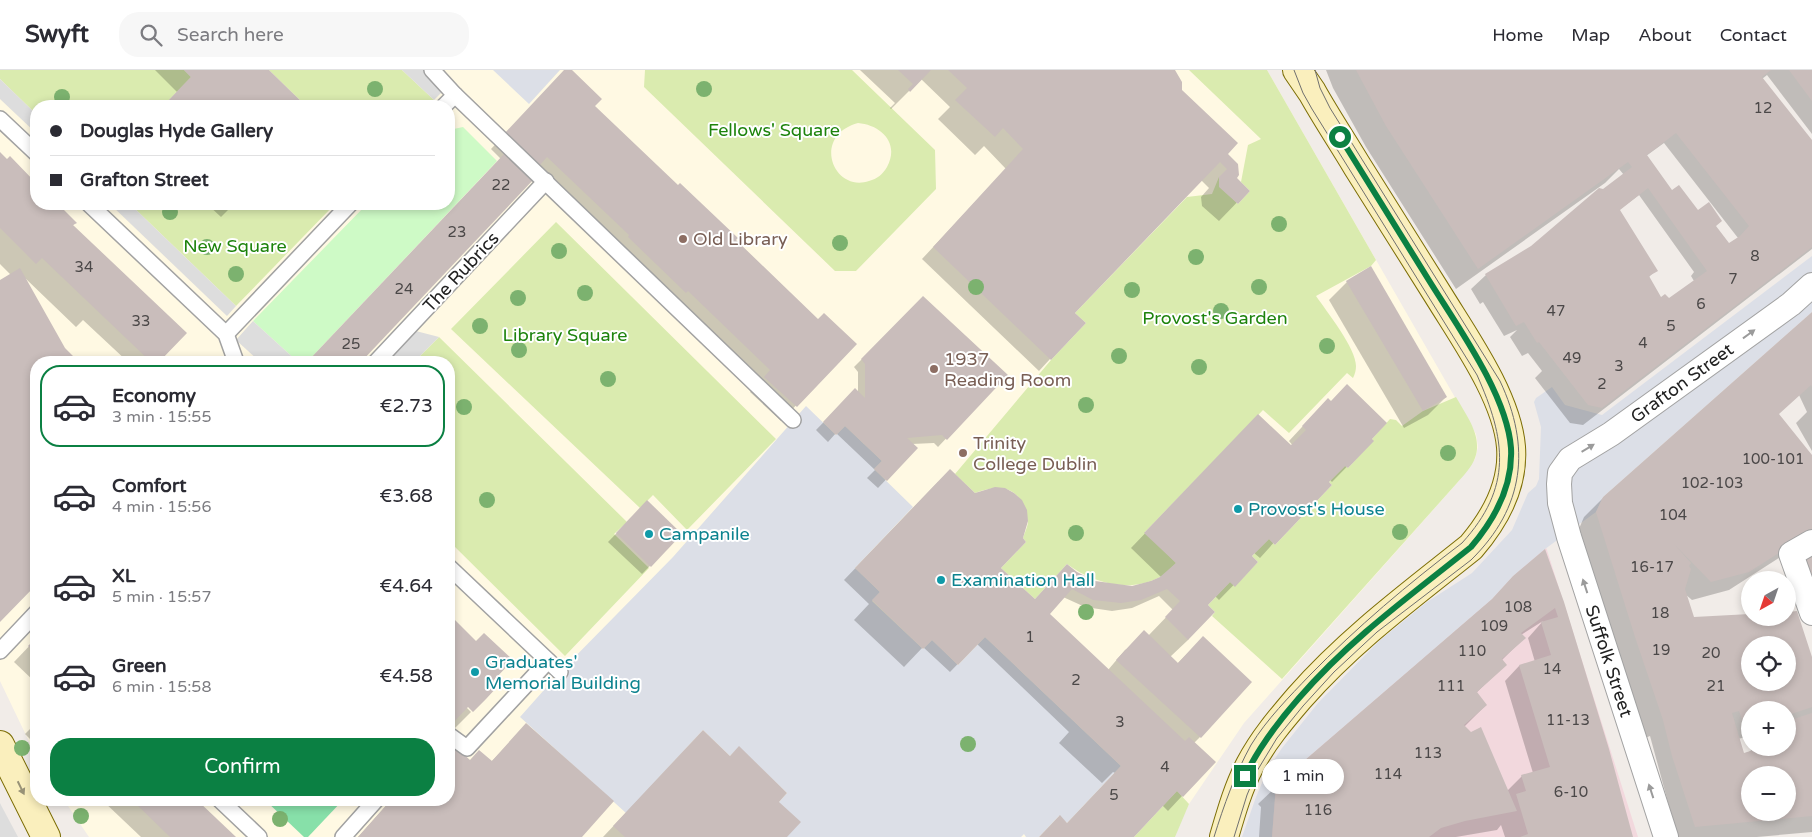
<!DOCTYPE html>
<html lang="en">
<head>
<meta charset="utf-8">
<style>
	:root { --surface:#fff; --page:#f7f7f7; --text:#2b2b33; --muted:#7c7c81; --line:#e1e1e2; --accent:#0b8043 }
	body { margin:0; font-family:"Varela Round",sans-serif; background:var(--page); color:var(--text); height:100vh; display:flex; flex-direction:column; font-size:19px; white-space:nowrap }
	* { box-sizing:border-box; margin:0 }
	p { font-size:16px; color:var(--muted) }
	.icon { flex:none; width:28px; height:28px; fill:none; stroke:currentColor; stroke-width:2; stroke-linecap:round; stroke-linejoin:round }
	.map { position:relative; flex:1; overflow:hidden }
	.drawer { position:absolute; left:30px; top:286px; width:425px; height:450px; display:flex; flex-direction:column; background:var(--surface); border-radius:20px; box-shadow:0 2px 8px #0003 }
	.drawer>* { flex:none }
	.top-card { position:absolute; left:30px; top:30px; width:425px; height:110px; border-radius:20px; box-shadow:0 2px 8px #0003; display:grid; align-content:center; height:110px; padding:0 20px; background:var(--surface) }
	.needle { width:32px; rotate:220deg }
	.tools { position:absolute; left:1741px; top:501px; display:grid; gap:10px }
	.tools a { display:grid; place-items:center; width:55px; height:55px; border-radius:50%; background:var(--surface); box-shadow:0 2px 8px #0003; font-size:25px }
	.end { position:absolute; width:22px; height:22px; margin:-11px; border:6px solid #0b8043; background:#fff; box-shadow:0 0 0 2px #fff }
	.from { border-radius:50% }
	.bubble { position:absolute; height:35px; border-radius:18px; background:var(--surface); box-shadow:0 2px 8px #0003; font-size:16px; font-weight:600; line-height:35px; text-align:center }
	.top-card b { display:flex; align-items:center; gap:18px; height:48px; font-size:19px }
	.top-card b+b { border-top:1px solid var(--line) }
	.top-card i { width:12px; height:12px; background:var(--text) }
	ul { padding:9px 0 0; list-style:none }
	li { display:flex; align-items:center; gap:15px; height:82px; margin:0 10px 8px; padding:0 10px; border:2px solid transparent; border-radius:20px }
	li div { flex:1 }
	li b { display:block; font-size:19px }
	li em { font-style:normal; font-weight:600 }
	li.current { border-color:var(--accent) }
	li>.icon { width:45px; height:45px; stroke-width:1.5 }
	.action { display:flex; gap:10px; margin-top:auto; padding:10px 20px }
	.action a { flex:1; height:58px; border-radius:20px; background:var(--accent); color:#fff; font-size:20px; font-weight:600; line-height:58px; text-align:center }
	header { display:flex; align-items:center; gap:30px; box-sizing:border-box; height:70px; padding:0 25px; background:var(--surface); border-bottom:1px solid var(--line) }
	header strong { font-size:24px }
	nav { display:flex; gap:28px; margin-inline-start:auto; font-size:18px }
	.search { width:350px; height:45px; background:var(--page); display:flex; align-items:center; gap:12px; box-sizing:border-box; padding:0 18px; border-radius:20px; color:var(--muted); font-size:19px }
	.map>svg:first-child { display:block }
</style>
</head>
<body>
<header>
<strong>Swyft</strong>
<div class="search"><svg class="icon" aria-label="search" viewBox="0 0 24 24"><circle cx="10" cy="10" r="6"/><path d="M15 15l6 6"/></svg>Search here</div>
<nav><a>Home</a><a>Map</a><a>About</a><a>Contact</a></nav>
</header>
<div class="map">
<svg width="1812" height="767" viewBox="0 0 1812 767">
	<rect width="100%" height="100%" fill="#f1ece8"/>
	<!-- commercial -->
	<polygon fill="#f2d8dd" points="1546,477 1638,767 1272,767 1276,715 1492,529 1513,506"/>
	<!-- education -->
	<path fill="#fff9e3" fill-rule="evenodd" d="M 0,0 L 1267,0 L 1476,364 L 1478,377 L 1475,389 L 1457,413 L 1244,653 L 1189,734 L 1177,759 L 1175,767 L 89,767 L 64,730 L 449,730 L 449,292 L 36,292 L 36,686 L 0,611 ZM 36,36 L 449,36 L 449,134 L 36,134 Z"/>
	<!-- grass -->
	<g fill="#daebaf" fill-rule="evenodd">
		<polygon points="0,0 184,0 191,7 163,36 36,36 36,44 0,9"/>
		<polygon points="269,0 402,0 434,30 428,36 306,36"/>
		<path d="M 645,0 L 852,0 L 935,80 L 936,119 L 856,201 L 835,201 L 644,17 ZM 858,53 C 881,55 900,73 887,97 C 883,104 877,109 869,111 C 833,123 811,66 858,53 Z"/>
		<path d="M 1189,0 L 1267,0 L 1376,190 L 1371,196 L 1316,226 C 1327,242 1356,278 1356,296 C 1356,300 1355,304 1353,308 L 1347,303 L 1289,363 L 1263,340 L 1145,462 L 1176,493 C 1171,498 1165,505 1158,508 C 1128,523 1093,513 1067,494 L 1035,529 L 1001,498 L 1026,472 L 1023,468 C 1024,464 1027,458 1028,453 C 1028,449 1025,443 1024,438 C 1016,414 995,415 975,423 L 955,404 L 1051,290 L 1086,253 L 1075,243 L 1187,127 L 1212,124 L 1219,107 L 1220,117 L 1238,134 L 1250,121 L 1241,112 L 1248,75 L 1261,69 Z"/>
		<polygon points="130,134 335,134 236,236"/>
		<polygon points="556,152 776,369 687,460 653,425 640,438 451,259"/>
		<polygon points="439,267 627,452 614,464 649,498 565,586 449,471 449,292 414,292"/>
		<path d="M 1456,327 C 1466,345 1483,366 1475,388 C 1472,397 1463,406 1457,413 L 1282,609 L 1212,546 L 1215,542 L 1208,535 L 1230,512 L 1235,516 L 1258,492 L 1252,486 L 1269,469 L 1275,475 L 1332,415 L 1329,412 L 1345,396 L 1348,398 L 1373,371 L 1372,369 L 1390,349 L 1396,350 L 1402,356 L 1423,341 Z"/>
		<polygon points="1177,721 1189,734 1175,767 1134,767"/>
	</g>
	<!-- park -->
	<polygon fill="#cefac6" points="463,57 497,91 307,292 298,292 253,251 367,134 449,134 449,60"/>
	<!-- pitch -->
	<polygon fill="#87e0a9" points="265,730 343,730 308,767 304,767"/>
	<!-- parking -->
	<g fill="#ddd">
		<polygon points="402,0 429,0 447,17 434,30"/>
		<polygon points="0,9 36,44 36,63 0,29"/>
		<polygon points="110,134 130,134 236,236 227,246"/>
		<polygon points="253,251 298,292 260,292 236,270"/>
		<polygon points="412,260 439,267 414,292 381,292"/>
		<polygon points="0,733 2,737 18,767 0,767"/>
	</g>
	<!-- plaza -->
	<g fill="#dcdfe7">
		<polygon points="493,0 560,0 529,34"/>
		<polygon points="1812,186 1812,242 1603,427 1596,442 1545,479 1513,506 1492,529 1276,715 1272,767 1242,767 1256,727 1268,699 1282,678 1318,633 1379,571 1427,532 1472,503 1512,460 1528,423 1536,416 1539,409 1541,357 1534,332 1536,328 1552,317 1565,335 1602,345"/>
		<polygon points="806,336 836,365 845,356 864,374 882,391 874,399 913,437 855,498 880,522 872,531 923,579 932,570 958,595 985,567 1121,696 1067,753 1059,746 1039,767 1026,767 1024,764 1021,767 787,767 779,732 787,723 739,677 730,686 703,660 626,743 520,647 560,602 673,487"/>
	</g>
	<!-- shadow -->
	<g fill="#0003" fill-rule="evenodd">
		<polygon points="155,0 267,0 305,36 164,36 177,22"/>
		<polygon points="566,0 570,0 593,36 818,251 855,274 781,351 750,322 757,315 532,109 359,292 308,292 501,89 491,79"/>
		<polygon points="860,0 1174,0 1180,21 1226,84 1235,108 1248,121 1219,151 1202,136 1201,127 1209,118 1201,110 1073,243 1050,289 1039,301 922,189 1006,99 984,76 975,85 938,49 950,37 921,9 891,39 890,38 895,33"/>
		<path d="M 1326,0 L 1812,0 L 1812,64 L 1767,5 L 1762,9 L 1812,72 L 1812,179 L 1583,355 L 1570,353 L 1535,308 L 1542,301 L 1528,283 L 1522,286 L 1510,267 L 1517,260 L 1504,266 L 1483,232 L 1480,234 L 1471,219 L 1486,205 L 1532,177 L 1624,105 L 1619,99 L 1605,113 L 1456,219 L 1366,77 L 1333,18 ZM 1664,73 L 1738,168 L 1720,180 L 1715,156 L 1672,122 L 1646,86 ZM 1639,125 L 1694,202 L 1691,206 L 1694,211 L 1669,230 L 1660,229 L 1648,208 L 1656,200 L 1619,140 Z"/>
		<polygon points="0,84 7,91 10,88 36,114 36,134 56,134 75,153 72,156 185,263 157,292 128,292 83,250 76,257 25,208 64,279 77,292 36,292 36,513 0,551 0,211 11,205 0,194"/>
		<polygon points="207,134 234,134 221,147"/>
		<polygon points="1347,212 1446,327 1428,345 1404,358 1329,230"/>
		<polygon points="923,228 1006,305 938,377 934,373 912,374 916,378 878,418 867,408 875,400 836,363 828,372 816,360 855,320 858,322 858,302 854,297"/>
		<path d="M 1812,244 L 1812,381 L 1796,353 L 1807,342 L 1799,325 L 1778,344 L 1812,387 L 1785,484 L 1729,520 L 1692,530 L 1685,524 L 1693,548 L 1750,545 L 1750,548 L 1788,548 L 1788,543 L 1796,543 L 1812,591 L 1812,762 L 1757,767 L 1674,767 L 1666,740 L 1669,736 L 1650,666 L 1645,668 L 1578,461 L 1584,447 L 1603,428 ZM 1750,575 L 1788,575 L 1788,612 L 1750,612 ZM 1750,640 L 1788,640 L 1788,678 L 1754,678 L 1749,682 L 1743,684 L 1738,669 L 1750,666 ZM 1750,705 L 1788,705 L 1788,742 L 1750,742 Z"/>
		<path d="M 1314,344 L 1372,371 L 1332,412 L 1330,410 L 1260,488 L 1254,483 L 1250,486 L 1256,492 L 1219,530 L 1215,526 L 1206,536 L 1188,570 L 1170,587 L 1177,594 L 1203,568 L 1200,667 L 1194,673 L 1182,726 L 1168,741 L 1162,735 L 1132,767 L 1040,767 L 1067,754 L 1115,703 L 1113,702 L 1102,713 L 1059,673 L 1069,662 L 977,574 L 950,602 L 923,577 L 904,597 L 854,550 L 869,534 L 844,510 L 938,412 L 975,424 L 995,418 L 1000,498 L 1035,531 L 1077,503 L 1094,512 L 1132,517 L 1162,508 L 1131,478 L 1244,360 L 1292,378 L 1294,377 L 1289,371 ZM 1159,526 L 1173,540 L 1148,566 L 1125,580 L 1108,600 L 1048,544 L 1063,527 L 1085,537 L 1112,541 L 1132,538 Z"/>
		<polygon points="647,432 681,464 642,504 608,472"/>
		<path d="M 1544,481 L 1632,767 L 1505,767 L 1501,755 L 1497,760 L 1456,767 L 1259,767 L 1261,737 L 1258,734 L 1277,716 L 1486,536 ZM 1543,551 L 1528,568 L 1535,592 L 1519,596 L 1505,611 L 1533,703 L 1522,706 L 1507,721 L 1464,657 L 1486,635 L 1476,623 L 1505,595 L 1501,591 L 1524,568 L 1521,565 Z"/>
		<polygon points="449,546 476,572 463,634 471,642 454,659 449,655"/>
		<polygon points="36,569 36,613 14,592"/>
		<polygon points="36,653 36,675 25,664"/>
		<polygon points="526,655 580,767 358,767 391,730 449,730 449,673 470,691 491,692"/>
		<polygon points="685,680 777,732 785,767 603,767"/>
		<polygon points="102,730 195,730 234,767 141,767"/>
	</g>
	<!-- building -->
	<g fill="#c9bdbb" fill-rule="evenodd">
		<polygon points="184,0 269,0 306,36 163,36 191,7"/>
		<polygon points="564,0 572,0 602,29 595,36 678,115 680,113 738,168 736,170 818,249 824,243 857,274 797,337 764,307 770,300 688,221 686,223 628,167 629,165 547,87 539,96 504,64"/>
		<polygon points="898,0 931,0 910,22 908,19 913,14"/>
		<polygon points="948,0 1175,0 1182,12 1182,20 1238,73 1228,84 1238,94 1239,105 1237,108 1250,121 1238,134 1219,117 1219,107 1227,99 1220,92 1075,243 1086,253 1051,290 933,177 1023,79 1003,58 995,67 955,30 967,18"/>
		<path d="M 1356,0 L 1771,0 L 1762,7 L 1812,70 L 1812,177 L 1602,338 L 1588,335 L 1539,272 L 1537,273 L 1524,252 L 1516,256 L 1485,204 L 1531,176 L 1599,118 L 1603,119 L 1632,97 L 1628,92 L 1478,199 L 1386,56 ZM 1676,63 L 1749,156 L 1740,166 L 1729,173 L 1716,156 L 1722,151 L 1709,132 L 1698,140 L 1679,115 L 1672,120 L 1647,85 ZM 1648,118 L 1707,201 L 1669,228 L 1665,224 L 1661,227 L 1649,206 L 1658,201 L 1620,140 Z"/>
		<polygon points="1789,0 1812,0 1812,31"/>
		<polygon points="0,82 7,89 10,86 36,113 36,134 58,134 77,153 73,155 187,263 159,292 151,292 42,188 36,194 0,158"/>
		<polygon points="505,83 534,109 361,292 307,292"/>
		<polygon points="1371,196 1447,327 1423,341 1346,211"/>
		<polygon points="20,198 65,278 79,292 36,292 36,515 0,552 0,210"/>
		<polygon points="923,226 1008,305 947,370 942,365 907,368 918,378 887,411 874,399 882,391 845,356 836,365 823,352 855,318 865,328 865,294 861,289"/>
		<path d="M 1812,242 L 1812,317 L 1811,315 L 1779,344 L 1812,385 L 1812,462 L 1749,502 L 1711,512 L 1674,474 L 1691,493 L 1689,496 L 1691,499 L 1685,519 L 1694,547 L 1750,544 L 1750,548 L 1788,548 L 1788,542 L 1797,541 L 1812,587 L 1812,637 L 1788,645 L 1788,640 L 1750,640 L 1750,656 L 1745,658 L 1739,641 L 1732,643 L 1744,683 L 1760,678 L 1788,678 L 1788,651 L 1812,643 L 1812,746 L 1695,757 L 1672,686 L 1663,650 L 1635,567 L 1596,442 L 1603,427 ZM 1750,575 L 1788,575 L 1788,612 L 1750,612 ZM 1750,705 L 1788,705 L 1788,742 L 1750,742 Z"/>
		<polygon points="1347,314 1387,353 1372,369 1374,371 1348,398 1345,396 1329,412 1332,415 1275,475 1269,469 1252,486 1258,492 1235,517 1230,512 1208,535 1215,542 1188,570 1165,547 1180,531 1167,519 1141,530 1121,533 1093,530 1072,519 1050,544 1185,671 1189,667 1216,692 1183,727 1177,721 1134,767 1039,767 1060,745 1067,753 1121,696 985,567 958,595 932,570 923,579 872,530 880,522 855,498 950,399 975,423 995,417 1005,418 1014,423 1022,430 1027,440 1028,451 1023,468 1026,472 1001,498 1035,529 1067,494 1077,502 1095,511 1132,516 1151,511 1160,507 1176,493 1144,463 1258,344 1291,375 1306,360 1302,356 1328,328 1331,331"/>
		<polygon points="647,430 682,464 651,497 616,463"/>
		<polygon points="1545,479 1564,532 1609,679 1633,767 1520,767 1528,764 1516,724 1526,721 1521,705 1550,697 1519,595 1551,585 1541,552 1558,547 1555,538 1521,563 1526,568 1502,589 1507,595 1477,622 1487,635 1464,655 1471,662 1481,657 1517,741 1465,751 1441,758 1429,767 1272,767 1276,715 1492,529 1513,506"/>
		<polygon points="1812,483 1812,513 1803,488"/>
		<polygon points="449,544 476,571 484,563 513,590 493,611 498,616 486,629 473,642 468,637 449,657"/>
		<polygon points="1144,560 1178,593 1203,566 1252,612 1201,668 1116,590"/>
		<polygon points="36,568 36,584 28,576"/>
		<polygon points="526,653 614,731 582,767 358,767 391,730 449,730 449,671 470,690 479,680 492,691"/>
		<polygon points="703,660 730,686 739,676 787,723 779,732 801,752 787,767 625,767 613,756"/>
		<polygon points="132,730 197,730 236,767 170,767"/>
	</g>
	<g fill="none" stroke-linecap="round" stroke-linejoin="round">
		<!-- service casing -->
		<g stroke="#a2a2a2" stroke-width="18">
			<g id="service">
				<polyline points="432,0 455,25 444,36"/>
				<polyline points="455,25 793,350"/>
				<polyline points="0,49 36,83"/>
				<polyline points="89,134 226,264 236,292"/>
				<polyline points="226,264 350,134"/>
				<polyline points="376,292 546,111"/>
				<polyline points="449,497 560,602"/>
				<polyline points="0,581 36,543"/>
				<polyline points="449,665 467,678 548,591"/>
				<polyline points="220,730 259,767"/>
				<polyline points="343,767 376,730"/>
			</g>
		</g>
		<!-- pedestrian casing -->
		<g stroke="#a2a2a2" stroke-width="26">
			<g id="pedestrian">
				<polyline points="1812,472 1791,484 1812,543"/>
				<polyline points="1666,767 1569,467 1560,433 1559,414 1560,403 1570,389 1611,364 1791,234 1812,215"/>
			</g>
		</g>
		<!-- secondary casing -->
		<g stroke="#7c6d05" stroke-width="30">
			<g id="secondary">
				<polyline points="0,675 46,767"/>
				<path d="M 1224,767 C 1231,743 1238,718 1250,695 C 1263,670 1281,649 1299,628 C 1351,569 1411,525 1471,477 C 1495,449 1514,416 1511,377 C 1507,328 1466,270 1440,228 C 1412,184 1385,140 1357,96 C 1342,71 1326,47 1312,22 L 1297,0"/>
			</g>
		</g>
		<!-- service -->
		<use href="#service" stroke="#fff" stroke-width="15"/>
		<!-- pedestrian -->
		<use href="#pedestrian" stroke="#fff" stroke-width="24"/>
		<!-- secondary -->
		<use href="#secondary" stroke="#faefbd" stroke-width="28"/>
		<!-- tram -->
		<g stroke="#6f6f6f" stroke-width="1">
			<path d="M 1214,767 C 1224,735 1235,704 1251,675 C 1267,649 1289,627 1310,605 C 1357,557 1408,514 1462,473 C 1513,417 1506,370 1477,305 L 1312,39 L 1303,23 L 1294,0"/>
			<path d="M 1234,767 L 1247,725 L 1257,701 L 1277,668 L 1303,636 L 1334,602 L 1377,562 L 1471,490 C 1525,437 1531,377 1500,311 L 1330,38 L 1320,18 L 1315,0"/>
		</g>
	</g>
	<!-- trees -->
	<g fill="#7cb26f">
		<circle cx="375" cy="19" r="8"/>
		<circle cx="704" cy="19" r="8"/>
		<circle cx="62" cy="27" r="8"/>
		<circle cx="170" cy="142" r="8"/>
		<circle cx="1279" cy="154" r="8"/>
		<circle cx="840" cy="173" r="8"/>
		<circle cx="207" cy="177" r="8"/>
		<circle cx="559" cy="181" r="8"/>
		<circle cx="1196" cy="187" r="8"/>
		<circle cx="236" cy="204" r="8"/>
		<circle cx="976" cy="217" r="8"/>
		<circle cx="1259" cy="217" r="8"/>
		<circle cx="1132" cy="220" r="8"/>
		<circle cx="585" cy="223" r="8"/>
		<circle cx="518" cy="228" r="8"/>
		<circle cx="1221" cy="241" r="8"/>
		<circle cx="480" cy="256" r="8"/>
		<circle cx="1327" cy="276" r="8"/>
		<circle cx="519" cy="280" r="8"/>
		<circle cx="1119" cy="286" r="8"/>
		<circle cx="1199" cy="297" r="8"/>
		<circle cx="608" cy="309" r="8"/>
		<circle cx="1086" cy="335" r="8"/>
		<circle cx="464" cy="337" r="8"/>
		<circle cx="1448" cy="383" r="8"/>
		<circle cx="487" cy="430" r="8"/>
		<circle cx="1400" cy="462" r="8"/>
		<circle cx="1076" cy="463" r="8"/>
		<circle cx="1086" cy="542" r="8"/>
		<circle cx="968" cy="674" r="8"/>
		<circle cx="22" cy="678" r="8"/>
		<circle cx="81" cy="746" r="8"/>
		<circle cx="280" cy="749" r="8"/>
	</g>
	<!-- one-way arrows -->
	<defs><path id="oneway-solid" d="M-6-.8H1V-3.2L6.5 0L1 3.2V.8H-6Z" transform="scale(1.25)"/></defs>
	<g fill="#9b9b9b">
		<use href="#oneway-solid" transform="translate(1749 264) rotate(-36)"/>
		<use href="#oneway-solid" transform="translate(1588 378) rotate(-31)"/>
		<use href="#oneway-solid" transform="translate(1585 516) rotate(-108)"/>
		<use href="#oneway-solid" transform="translate(1651 721) rotate(-108)"/>
	</g>
	<use fill="#989277" href="#oneway-solid" transform="translate(21 718) rotate(64)"/>
	<g fill="none" stroke-linecap="round" stroke-linejoin="round">
		<!-- route -->
		<path stroke="#0b8043" stroke-width="6" d="M 1245,706 C 1259,677 1278,652 1299,628 C 1351,568 1410,526 1471,477 C 1495,449 1513,416 1511,378 C 1507,325 1458,257 1430,212 C 1400,164 1370,116 1340,67"/>
	</g>
	<!-- markers -->
	<g fill="#8d6e63" stroke="#fff" stroke-width="2">
		<circle cx="683" cy="169" r="5"/>
		<circle cx="934" cy="299" r="5"/>
		<circle cx="963" cy="383" r="5"/>
	</g>
	<g fill="#0f9aa8" stroke="#fff" stroke-width="2">
		<circle cx="1238" cy="439" r="5"/>
		<circle cx="649" cy="464" r="5"/>
		<circle cx="941" cy="510" r="5"/>
		<circle cx="475" cy="602" r="5"/>
	</g>
	<g text-anchor="middle" stroke-width="4" stroke-linejoin="round" paint-order="stroke">
		<!-- number labels -->
		<g font-size="15" fill="#4b4848">
			<text x="1763" y="43">12</text>
			<text x="501" y="120">22</text>
			<text x="457" y="167">23</text>
			<text x="1755" y="191">8</text>
			<text x="84" y="202">34</text>
			<text x="1733" y="214">7</text>
			<text x="404" y="224">24</text>
			<text x="1701" y="239">6</text>
			<text x="1556" y="246">47</text>
			<text x="141" y="256">33</text>
			<text x="1671" y="261">5</text>
			<text x="1643" y="278">4</text>
			<text x="351" y="279">25</text>
			<text x="1572" y="293">49</text>
			<text x="1619" y="301">3</text>
			<text x="1602" y="319">2</text>
			<text x="1773" y="394">100-101</text>
			<text x="1712" y="418">102-103</text>
			<text x="1673" y="450">104</text>
			<text x="1652" y="502">16-17</text>
			<text x="1518" y="542">108</text>
			<text x="1660" y="548">18</text>
			<text x="1494" y="561">109</text>
			<text x="1030" y="572">1</text>
			<text x="1661" y="585">19</text>
			<text x="1472" y="586">110</text>
			<text x="1711" y="588">20</text>
			<text x="1552" y="604">14</text>
			<text x="1076" y="615">2</text>
			<text x="1451" y="621">111</text>
			<text x="1716" y="621">21</text>
			<text x="1568" y="655">11-13</text>
			<text x="1120" y="657">3</text>
			<text x="1428" y="688">113</text>
			<text x="1165" y="702">4</text>
			<text x="1388" y="709">114</text>
			<text x="1571" y="727">6-10</text>
			<text x="1114" y="730">5</text>
			<text x="1318" y="745">116</text>
		</g>
		<!-- park labels -->
		<g font-size="18" fill="#1d830c" stroke="#fff">
			<text x="774" y="66">Fellows' Square</text>
			<text x="235" y="182">New Square</text>
			<text x="1215" y="254">Provost's Garden</text>
			<text x="565" y="271">Library Square</text>
		</g>
		<!-- education labels -->
		<g font-size="18" fill="#785e54" stroke="#fff" text-anchor="start">
			<text x="693" y="175">Old Library</text>
			<text x="944" y="295">1937<tspan x="944" dy="21">Reading Room</tspan></text>
			<text x="973" y="379">Trinity<tspan x="973" dy="21">College Dublin</tspan></text>
		</g>
		<!-- street labels -->
		<g font-size="18" fill="#212121" stroke="#fff">
			<text transform="translate(461 202) rotate(-47)" y="6">The Rubrics</text>
			<text transform="translate(1682 313) rotate(-36)" y="6">Grafton Street</text>
			<text transform="translate(1609 591) rotate(72)" y="6">Suffolk Street</text>
		</g>
		<!-- culture labels -->
		<g font-size="18" fill="#0d838f" stroke="#fff" text-anchor="start">
			<text x="1248" y="445">Provost's House</text>
			<text x="659" y="470">Campanile</text>
			<text x="951" y="516">Examination Hall</text>
			<text x="485" y="598">Graduates'<tspan x="485" dy="21">Memorial Building</tspan></text>
		</g>
	</g>
</svg>
<div class="tools">
<a><svg class="needle" viewBox="-14 -14 28 28"><path d="M0-13l5 13h-10z" fill="#e53935"/><path d="M0 13l5-13h-10z" fill="#7c7c81"/></svg></a>
<a><svg class="icon" aria-label="locate" viewBox="0 0 24 24"><circle cx="12" cy="12" r="6"/><path d="M12 2v4M12 18v4M2 12h4M18 12h4"/></svg></a>
<a>+</a>
<a>−</a>
</div>
<i class="end from" style="left:1340px;top:67px"></i>
<i class="end" style="left:1245px;top:706px"></i>
<div class="bubble" style="left:1262px;top:689px;width:82px">1 min</div>
<div class="top-card">
<b><i class="from"></i>Douglas Hyde Gallery</b>
<b><i></i>Grafton Street</b>
</div>
<section class="drawer">
<ul>
<li class="current"><svg class="icon" aria-label="car" viewBox="0 0 24 24"><path d="M5 17H2v-5l4-1 3-4h7l3 4 3 1v5h-3M9 17h6M6 11h13"/><circle cx="7" cy="17" r="2"/><circle cx="17" cy="17" r="2"/></svg><div><b>Economy</b><p>3 min · 15:55</p></div><em>€2.73</em></li>
<li><svg class="icon" aria-label="car" viewBox="0 0 24 24"><path d="M5 17H2v-5l4-1 3-4h7l3 4 3 1v5h-3M9 17h6M6 11h13"/><circle cx="7" cy="17" r="2"/><circle cx="17" cy="17" r="2"/></svg><div><b>Comfort</b><p>4 min · 15:56</p></div><em>€3.68</em></li>
<li><svg class="icon" aria-label="car" viewBox="0 0 24 24"><path d="M5 17H2v-5l4-1 3-4h7l3 4 3 1v5h-3M9 17h6M6 11h13"/><circle cx="7" cy="17" r="2"/><circle cx="17" cy="17" r="2"/></svg><div><b>XL</b><p>5 min · 15:57</p></div><em>€4.64</em></li>
<li><svg class="icon" aria-label="car" viewBox="0 0 24 24"><path d="M5 17H2v-5l4-1 3-4h7l3 4 3 1v5h-3M9 17h6M6 11h13"/><circle cx="7" cy="17" r="2"/><circle cx="17" cy="17" r="2"/></svg><div><b>Green</b><p>6 min · 15:58</p></div><em>€4.58</em></li>
</ul>
<div class="action"><a>Confirm</a></div>
</section>
</div>
</body>
</html>
